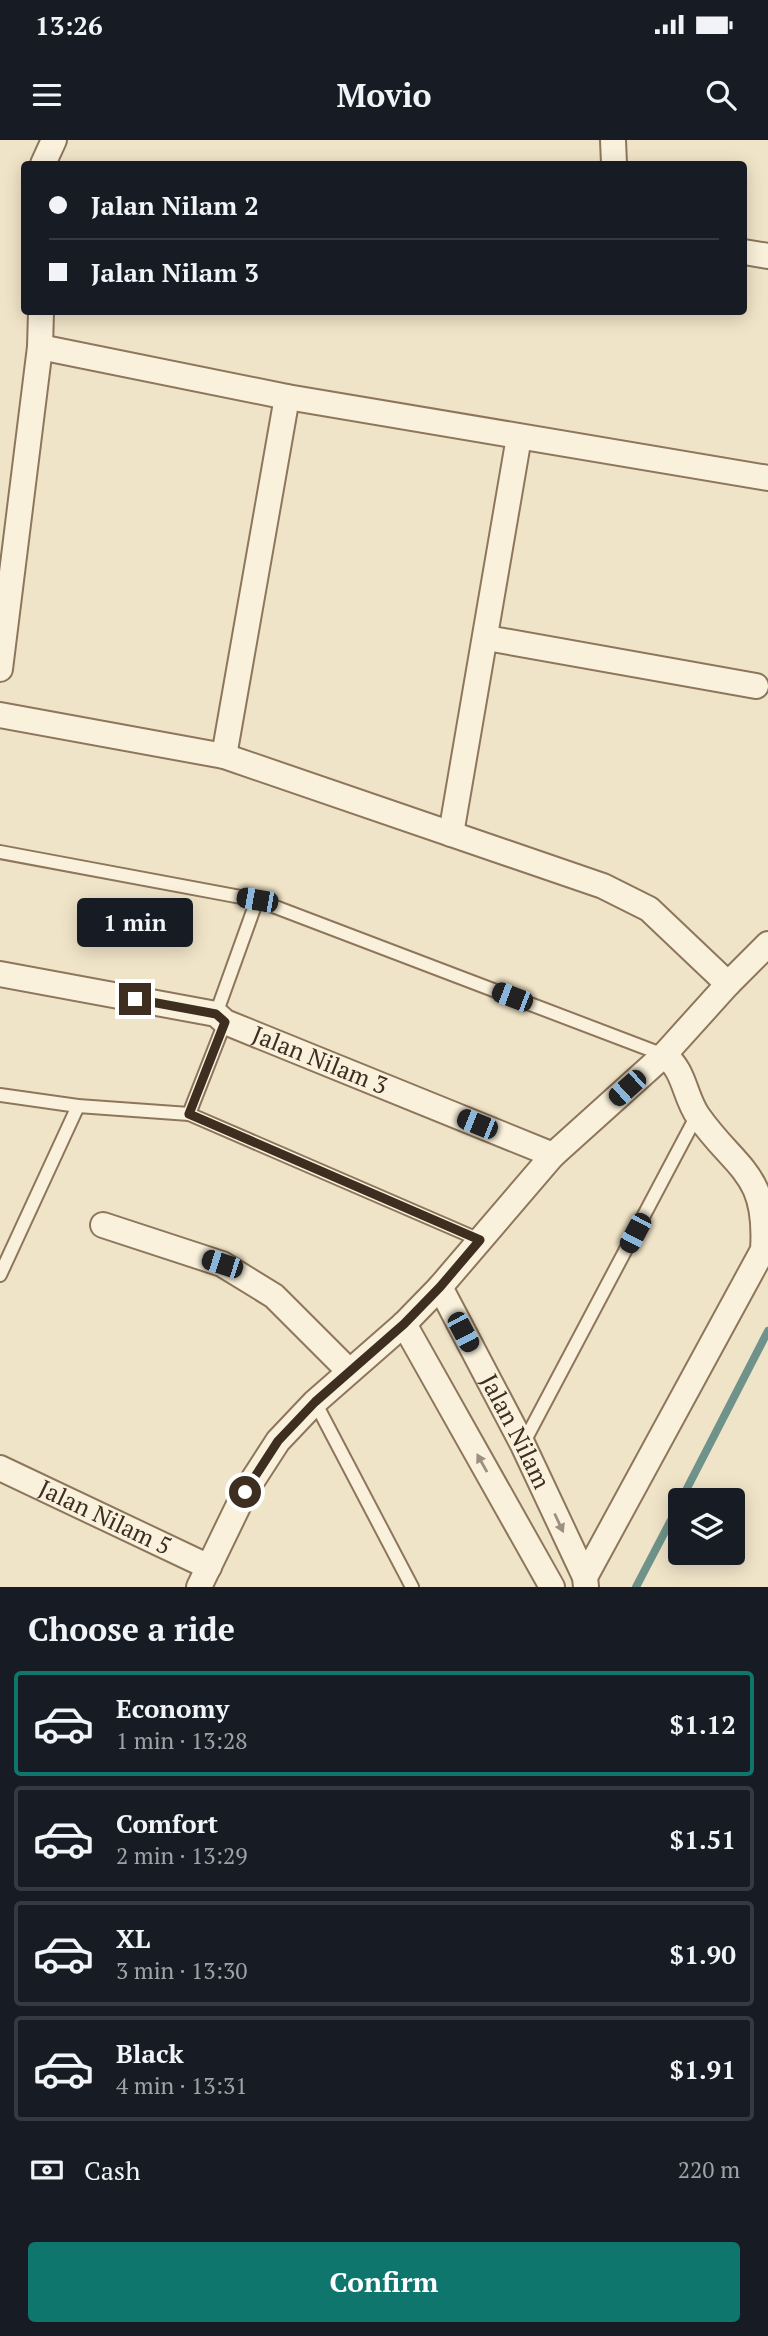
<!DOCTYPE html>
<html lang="en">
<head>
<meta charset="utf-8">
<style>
	:root { --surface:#171b24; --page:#20242c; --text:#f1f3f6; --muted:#9ea1a6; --line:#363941; --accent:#0f766e }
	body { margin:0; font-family:"PT Serif",serif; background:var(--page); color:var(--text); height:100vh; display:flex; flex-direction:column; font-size:26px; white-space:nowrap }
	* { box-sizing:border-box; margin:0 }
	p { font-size:23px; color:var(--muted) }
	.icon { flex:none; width:38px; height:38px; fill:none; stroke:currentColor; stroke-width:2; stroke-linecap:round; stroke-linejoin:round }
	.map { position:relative; height:1447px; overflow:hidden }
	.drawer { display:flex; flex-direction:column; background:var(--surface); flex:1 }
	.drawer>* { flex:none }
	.banner { position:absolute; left:21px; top:21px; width:726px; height:154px; border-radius:7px; box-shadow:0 4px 18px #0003; display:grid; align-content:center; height:154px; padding:0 28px; background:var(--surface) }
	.tools { position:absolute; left:668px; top:1348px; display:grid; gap:14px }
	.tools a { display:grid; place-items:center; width:77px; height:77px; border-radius:7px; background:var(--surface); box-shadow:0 4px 18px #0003; font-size:35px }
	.end { position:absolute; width:32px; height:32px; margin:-16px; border:9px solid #3d2e20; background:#fff; box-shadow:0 0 0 4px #fff }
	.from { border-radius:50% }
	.bubble { position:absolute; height:49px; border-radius:7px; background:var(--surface); box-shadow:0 4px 18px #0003; font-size:23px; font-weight:800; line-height:49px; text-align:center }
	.car { position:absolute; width:21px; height:42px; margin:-21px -10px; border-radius:9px; box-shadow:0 0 5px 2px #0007; background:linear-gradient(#222 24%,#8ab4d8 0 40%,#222 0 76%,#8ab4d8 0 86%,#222 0) }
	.banner b { display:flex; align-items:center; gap:24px; height:66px; font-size:26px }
	.banner b+b { border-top:2px solid var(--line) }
	.banner i { width:18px; height:18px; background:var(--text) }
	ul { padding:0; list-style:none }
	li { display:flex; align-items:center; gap:21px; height:105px; margin:0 14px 10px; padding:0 14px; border:4px solid var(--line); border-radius:7px }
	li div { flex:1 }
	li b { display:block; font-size:26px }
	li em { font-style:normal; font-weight:800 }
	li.active { border-color:var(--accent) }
	li>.icon { width:63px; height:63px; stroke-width:1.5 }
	h2 { padding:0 28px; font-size:32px; line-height:84px }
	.pay { display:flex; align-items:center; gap:18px; height:77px; padding:0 28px; font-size:26px }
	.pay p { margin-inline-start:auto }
	.button { display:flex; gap:14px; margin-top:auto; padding:14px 28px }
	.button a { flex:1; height:80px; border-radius:7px; background:var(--accent); color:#fff; font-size:28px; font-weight:800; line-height:80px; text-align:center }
	.status { display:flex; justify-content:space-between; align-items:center; height:49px; padding:0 35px; background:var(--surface); direction:ltr }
	.status svg { height:19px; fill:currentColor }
	header { display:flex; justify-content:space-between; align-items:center; height:91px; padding:0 28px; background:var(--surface); font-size:32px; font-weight:800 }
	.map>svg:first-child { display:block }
</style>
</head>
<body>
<div class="status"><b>13:26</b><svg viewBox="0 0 49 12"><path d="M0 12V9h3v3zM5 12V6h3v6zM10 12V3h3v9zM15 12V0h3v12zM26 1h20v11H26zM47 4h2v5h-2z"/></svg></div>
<header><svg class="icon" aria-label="menu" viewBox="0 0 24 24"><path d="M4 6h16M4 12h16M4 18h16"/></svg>Movio<svg class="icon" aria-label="search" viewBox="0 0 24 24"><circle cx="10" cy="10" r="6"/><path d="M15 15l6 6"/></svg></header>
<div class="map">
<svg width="768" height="1447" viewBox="0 0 768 1447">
	<rect width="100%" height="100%" fill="#f0e4c8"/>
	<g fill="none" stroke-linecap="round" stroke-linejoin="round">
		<!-- stream -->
		<g stroke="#6f938a" stroke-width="8">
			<polyline points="681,1360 768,1191"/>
			<polyline points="636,1447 681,1361"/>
		</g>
		<!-- service casing -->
		<g stroke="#8d765c" stroke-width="16">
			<g id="service">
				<polyline points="0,712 257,760 664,915"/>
				<polyline points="216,874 257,760"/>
				<polyline points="0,955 78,966 189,974 480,1100"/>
				<polyline points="189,974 225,882"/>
				<polyline points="0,1135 78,966"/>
				<polyline points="315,1262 412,1447"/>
				<polyline points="523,1304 697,975"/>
			</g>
		</g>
		<!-- minor casing -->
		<g stroke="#8d765c" stroke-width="28">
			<g id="minor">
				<polyline points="613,0 614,24"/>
				<polyline points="43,24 54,0"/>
				<polyline points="744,112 768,116"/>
				<polyline points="40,207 287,257 768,338"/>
				<polyline points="487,498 756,546"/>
				<polyline points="0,529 40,207 41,172"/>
				<polyline points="0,575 224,616 603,746 649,769 728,844"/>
				<polyline points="224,616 287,257"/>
				<polyline points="451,694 519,297"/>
				<path id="s1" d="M 0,834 L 216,874 L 225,882 L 553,1015"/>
				<polyline points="103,1085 222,1124 274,1156 349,1231"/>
				<path id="s2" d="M 440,1147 L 523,1305 L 585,1437"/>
				<polyline points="404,1184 552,1447"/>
				<path id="s3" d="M 0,1328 L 209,1427"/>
				<polyline points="199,1447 245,1352 278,1301 315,1262 404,1184 440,1147 553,1015 664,915 728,844 768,804"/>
				<path d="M 586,1447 L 585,1437 L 763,1110 C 768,1032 736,1030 698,976 C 684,956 685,930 664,915"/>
			</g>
		</g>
		<!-- service -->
		<use href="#service" stroke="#faf1dc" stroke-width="12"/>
		<!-- minor -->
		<use href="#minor" stroke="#faf1dc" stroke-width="24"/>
	</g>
	<!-- one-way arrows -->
	<defs><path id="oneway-solid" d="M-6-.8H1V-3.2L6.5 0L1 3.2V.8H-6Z" transform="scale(1.75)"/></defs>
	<g fill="#9c907e">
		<use href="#oneway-solid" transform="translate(482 1323) rotate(-119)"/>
		<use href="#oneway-solid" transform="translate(559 1383) rotate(65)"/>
	</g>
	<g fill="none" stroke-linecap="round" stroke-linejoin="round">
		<!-- route -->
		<polyline stroke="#3d2e20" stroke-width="9" points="135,859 216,874 225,882 189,974 480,1100 440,1147 404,1184 315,1262 278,1301 245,1352"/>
	</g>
	<g text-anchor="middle" stroke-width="5" stroke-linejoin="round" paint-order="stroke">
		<!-- street labels -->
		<g font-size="24" fill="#3d2e20" stroke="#f7eed8">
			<text dy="8" stroke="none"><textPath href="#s1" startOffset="334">Jalan Nilam 3</textPath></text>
			<text dy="8" stroke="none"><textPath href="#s2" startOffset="163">Jalan Nilam</textPath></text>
			<text dy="8" stroke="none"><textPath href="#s3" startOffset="116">Jalan Nilam 5</textPath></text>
		</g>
	</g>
</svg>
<div class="tools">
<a><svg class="icon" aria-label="layers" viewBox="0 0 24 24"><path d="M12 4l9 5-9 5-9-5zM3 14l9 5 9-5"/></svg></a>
</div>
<i class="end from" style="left:245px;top:1352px"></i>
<i class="end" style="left:135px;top:859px"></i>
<div class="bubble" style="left:77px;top:758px;width:116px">1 min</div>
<i class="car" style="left:257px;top:760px;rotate:280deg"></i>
<i class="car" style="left:512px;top:857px;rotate:291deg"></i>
<i class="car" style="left:627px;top:948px;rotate:228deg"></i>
<i class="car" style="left:477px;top:984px;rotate:292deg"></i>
<i class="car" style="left:635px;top:1093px;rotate:208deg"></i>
<i class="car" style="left:222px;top:1124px;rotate:288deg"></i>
<i class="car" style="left:463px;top:1192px;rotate:152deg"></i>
<div class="banner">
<b><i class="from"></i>Jalan Nilam 2</b>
<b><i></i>Jalan Nilam 3</b>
</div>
</div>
<section class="drawer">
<h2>Choose a ride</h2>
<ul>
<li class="active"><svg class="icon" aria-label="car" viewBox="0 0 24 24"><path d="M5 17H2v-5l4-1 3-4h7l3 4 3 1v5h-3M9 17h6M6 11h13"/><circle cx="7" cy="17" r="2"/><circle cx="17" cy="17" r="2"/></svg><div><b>Economy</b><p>1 min · 13:28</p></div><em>$1.12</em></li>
<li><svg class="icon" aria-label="car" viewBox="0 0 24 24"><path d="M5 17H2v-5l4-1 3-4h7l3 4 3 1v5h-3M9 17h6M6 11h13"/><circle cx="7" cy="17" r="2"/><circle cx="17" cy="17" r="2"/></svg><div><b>Comfort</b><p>2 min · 13:29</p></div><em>$1.51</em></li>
<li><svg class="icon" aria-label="car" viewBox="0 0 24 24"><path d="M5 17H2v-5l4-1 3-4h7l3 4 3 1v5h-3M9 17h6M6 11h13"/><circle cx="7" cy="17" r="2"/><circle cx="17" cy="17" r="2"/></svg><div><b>XL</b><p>3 min · 13:30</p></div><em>$1.90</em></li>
<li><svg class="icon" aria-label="car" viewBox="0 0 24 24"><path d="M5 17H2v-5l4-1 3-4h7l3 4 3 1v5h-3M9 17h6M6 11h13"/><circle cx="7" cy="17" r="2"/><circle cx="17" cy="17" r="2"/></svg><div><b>Black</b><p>4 min · 13:31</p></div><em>$1.91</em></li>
</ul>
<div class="pay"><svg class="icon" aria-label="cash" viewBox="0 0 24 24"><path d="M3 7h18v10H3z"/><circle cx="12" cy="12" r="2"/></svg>Cash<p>220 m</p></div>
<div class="button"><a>Confirm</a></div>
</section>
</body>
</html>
